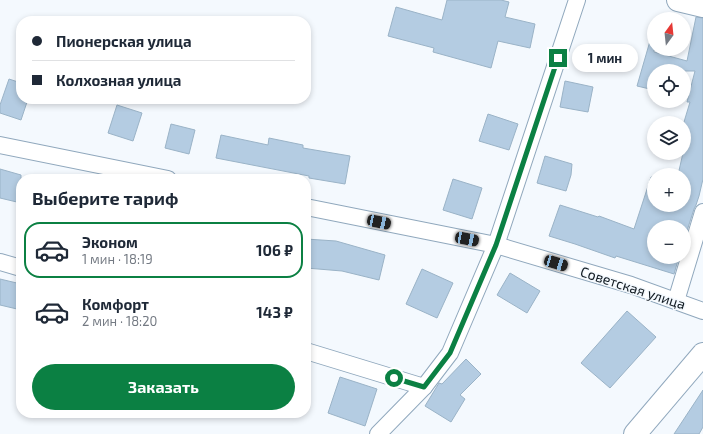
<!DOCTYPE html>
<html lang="ru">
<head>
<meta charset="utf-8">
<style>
	:root { --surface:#fff; --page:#f6f6f7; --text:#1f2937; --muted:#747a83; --line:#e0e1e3; --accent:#0b8043 }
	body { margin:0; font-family:"Exo 2",sans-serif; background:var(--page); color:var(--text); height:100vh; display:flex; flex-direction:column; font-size:15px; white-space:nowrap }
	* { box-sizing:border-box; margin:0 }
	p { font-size:13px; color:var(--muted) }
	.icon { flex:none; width:22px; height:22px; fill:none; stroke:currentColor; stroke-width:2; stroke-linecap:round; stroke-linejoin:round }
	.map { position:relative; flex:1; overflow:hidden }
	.panel { position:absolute; left:16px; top:174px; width:295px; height:244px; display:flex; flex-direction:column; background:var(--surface); border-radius:16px; box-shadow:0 2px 6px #0003 }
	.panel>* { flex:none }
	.banner { position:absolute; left:16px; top:16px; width:295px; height:88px; border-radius:16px; box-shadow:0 2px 6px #0003; display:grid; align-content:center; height:88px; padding:0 16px; background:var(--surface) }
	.needle { width:26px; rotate:15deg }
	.controls { position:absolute; left:647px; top:12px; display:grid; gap:8px }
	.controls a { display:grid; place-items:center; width:44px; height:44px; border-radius:50%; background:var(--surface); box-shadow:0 2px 6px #0003; font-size:20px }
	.end { position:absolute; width:18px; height:18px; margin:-9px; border:5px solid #0b8043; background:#fff; box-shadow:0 0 0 2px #fff }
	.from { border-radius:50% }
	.bubble { position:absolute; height:28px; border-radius:14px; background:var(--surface); box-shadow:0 2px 6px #0003; font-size:13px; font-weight:700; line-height:28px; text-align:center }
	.car { position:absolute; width:12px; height:24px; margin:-12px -6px; border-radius:5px; box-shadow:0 0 3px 1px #0007; background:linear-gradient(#222 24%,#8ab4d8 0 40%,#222 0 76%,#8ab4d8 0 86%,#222 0) }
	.banner b { display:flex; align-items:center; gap:14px; height:38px; font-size:15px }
	.banner b+b { border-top:1px solid var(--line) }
	.banner i { width:10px; height:10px; background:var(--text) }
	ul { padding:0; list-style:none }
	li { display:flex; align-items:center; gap:12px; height:56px; margin:0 8px 6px; padding:0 8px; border:2px solid transparent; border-radius:16px }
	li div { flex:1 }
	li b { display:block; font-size:15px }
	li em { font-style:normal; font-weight:700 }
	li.on { border-color:var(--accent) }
	li>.icon { width:36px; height:36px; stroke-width:1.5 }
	h2 { padding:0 16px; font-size:18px; line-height:48px }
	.cta { display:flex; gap:8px; margin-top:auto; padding:8px 16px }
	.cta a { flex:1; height:46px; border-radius:24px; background:var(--accent); color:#fff; font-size:16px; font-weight:700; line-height:46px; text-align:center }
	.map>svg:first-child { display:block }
</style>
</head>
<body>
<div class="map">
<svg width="703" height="434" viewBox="0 0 703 434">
	<rect width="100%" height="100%" fill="#f4f9fe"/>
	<!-- building -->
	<g fill="#b4cce2" stroke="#9ab3c7">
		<polygon points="447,0 501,0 509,2 505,17 535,24 530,48 498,41 491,68 433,52 434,48 388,36 396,7 442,20"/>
		<polygon points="696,17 703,18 703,179 699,196 696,205 694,209 686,234 684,234 684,227 654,227 654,257 679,257 674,274 616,256 615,258 575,244 549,236 560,205 598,217 599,216 634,229 651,177 654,177 654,205 684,205 684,175 678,175 683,153 684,153 684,122 690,102 687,102 695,71 654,71 654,90 637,86 650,41 654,42 654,52 687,61"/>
		<polygon points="9,79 21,83 21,99 28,99 21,120 0,113 0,105"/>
		<polygon points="565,81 593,87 588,112 560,107"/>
		<polygon points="117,105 142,113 133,141 108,133"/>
		<polygon points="488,114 518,124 509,150 479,141"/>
		<polygon points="171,124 195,130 189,154 165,148"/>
		<polygon points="221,135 268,145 269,138 303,145 303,148 350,156 345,184 309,178 309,176 216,158"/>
		<polygon points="545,156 572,164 571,175 566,191 537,183"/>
		<polygon points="0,169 21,175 21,203 0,198"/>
		<polygon points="453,179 482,188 472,219 443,210"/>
		<polygon points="306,239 336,241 385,255 379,280 342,271 306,268"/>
		<polygon points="422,269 453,283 437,318 406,304"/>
		<polygon points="510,273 540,291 527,313 497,295"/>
		<polygon points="0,279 21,284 21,294 17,309 0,305"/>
		<polygon points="627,311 656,337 610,388 581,363"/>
		<polygon points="466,359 481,374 460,395 465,399 451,422 425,406 439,383 442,384"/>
		<polygon points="340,377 377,389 365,426 328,413"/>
		<polygon points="703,390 703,427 699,434 674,434"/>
	</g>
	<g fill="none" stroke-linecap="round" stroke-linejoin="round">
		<!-- street casing -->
		<g stroke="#90a8bd" stroke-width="18">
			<g id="street">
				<polyline points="0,145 168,179"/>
				<polyline points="306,207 496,245 631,285 703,311"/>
				<polyline points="0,262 21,268"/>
				<polyline points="676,301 703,212"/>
				<polyline points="306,351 424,387"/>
				<polyline points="378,434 424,387 450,353 496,245 577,0"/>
			</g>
		</g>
		<!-- secondary casing -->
		<g stroke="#90a8bd" stroke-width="24">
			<polyline id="secondary" points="678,0 703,6"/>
		</g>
		<!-- primary casing -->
		<g stroke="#90a8bd" stroke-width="24">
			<polyline id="primary" points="635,434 703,354"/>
		</g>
		<!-- street -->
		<use href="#street" stroke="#fff" stroke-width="16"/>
		<!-- secondary -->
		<use href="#secondary" stroke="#fff" stroke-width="22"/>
		<!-- primary -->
		<use href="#primary" stroke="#fff" stroke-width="22"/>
	</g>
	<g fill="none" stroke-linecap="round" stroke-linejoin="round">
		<!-- route -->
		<polyline stroke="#0b8043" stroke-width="5" points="394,378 424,387 450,353 496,245 558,58"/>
	</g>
	<g text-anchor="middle" stroke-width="3" stroke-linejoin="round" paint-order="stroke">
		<!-- street labels -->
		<g font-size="14" fill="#121b22" stroke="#f4f9fe">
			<text transform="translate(633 288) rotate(18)" y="5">Советская улица</text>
		</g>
	</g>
</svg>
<div class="controls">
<a><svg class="needle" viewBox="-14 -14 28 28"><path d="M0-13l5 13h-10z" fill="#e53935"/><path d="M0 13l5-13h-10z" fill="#747a83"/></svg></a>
<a><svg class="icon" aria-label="locate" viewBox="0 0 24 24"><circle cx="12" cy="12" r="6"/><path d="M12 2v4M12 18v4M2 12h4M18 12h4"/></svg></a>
<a><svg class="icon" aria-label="layers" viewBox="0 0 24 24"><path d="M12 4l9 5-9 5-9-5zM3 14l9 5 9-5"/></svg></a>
<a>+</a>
<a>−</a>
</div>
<i class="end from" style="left:394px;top:378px"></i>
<i class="end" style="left:558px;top:58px"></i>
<div class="bubble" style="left:572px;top:44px;width:66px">1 мин</div>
<i class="car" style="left:379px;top:222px;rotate:102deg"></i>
<i class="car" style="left:467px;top:239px;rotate:101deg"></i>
<i class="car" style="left:556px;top:263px;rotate:107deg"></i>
<div class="banner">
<b><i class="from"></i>Пионерская улица</b>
<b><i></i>Колхозная улица</b>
</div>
<section class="panel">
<h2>Выберите тариф</h2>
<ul>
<li class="on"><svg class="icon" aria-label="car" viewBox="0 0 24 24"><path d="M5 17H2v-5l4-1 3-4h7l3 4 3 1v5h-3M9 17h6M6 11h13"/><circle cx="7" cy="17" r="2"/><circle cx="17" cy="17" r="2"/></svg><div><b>Эконом</b><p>1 мин · 18:19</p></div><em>106 ₽</em></li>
<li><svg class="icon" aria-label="car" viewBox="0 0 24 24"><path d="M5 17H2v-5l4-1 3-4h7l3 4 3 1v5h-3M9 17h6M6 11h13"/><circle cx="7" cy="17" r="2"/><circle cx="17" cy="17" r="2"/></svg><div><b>Комфорт</b><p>2 мин · 18:20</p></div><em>143 ₽</em></li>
</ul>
<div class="cta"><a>Заказать</a></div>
</section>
</div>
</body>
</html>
